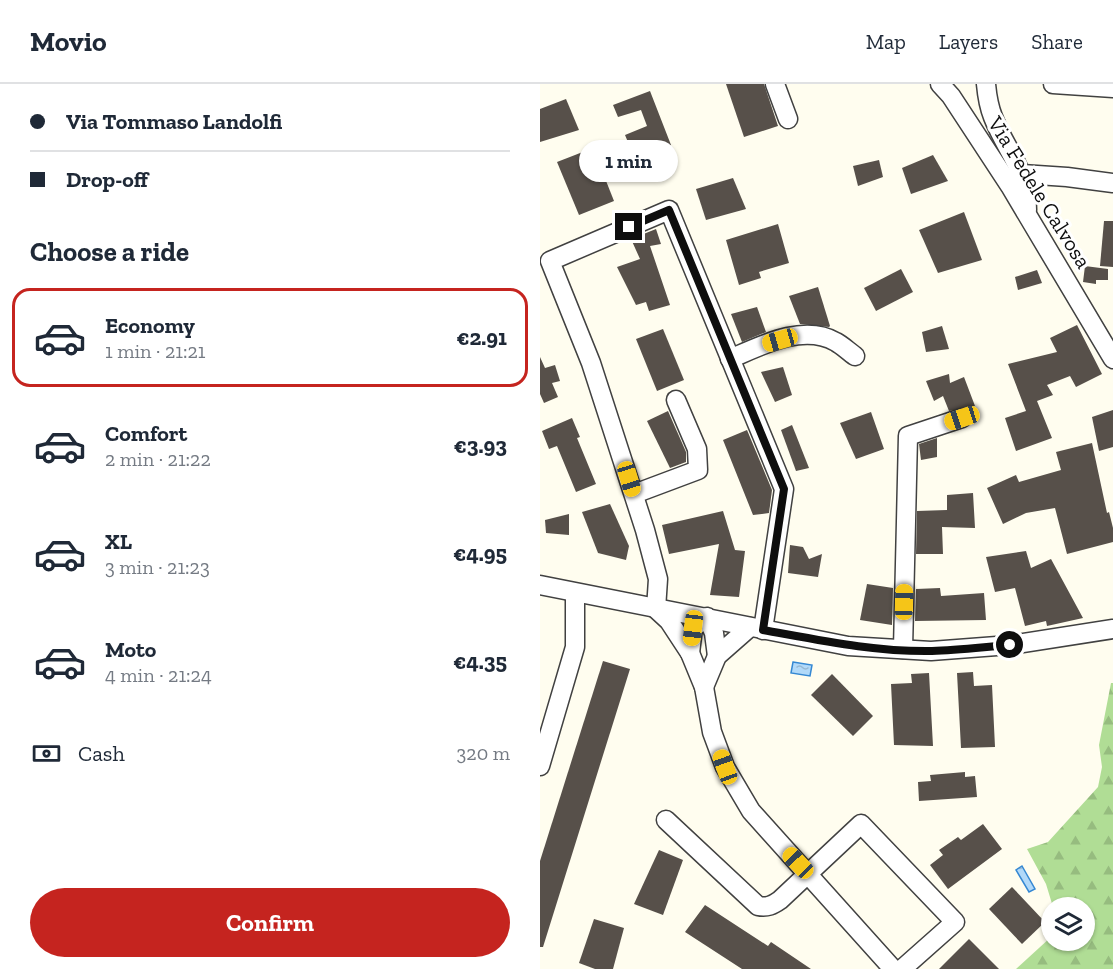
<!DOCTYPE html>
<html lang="en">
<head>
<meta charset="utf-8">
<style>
	:root { --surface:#fff; --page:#f6f6f7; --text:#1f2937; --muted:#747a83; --line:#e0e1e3; --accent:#c5241f }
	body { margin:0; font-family:"Zilla Slab",serif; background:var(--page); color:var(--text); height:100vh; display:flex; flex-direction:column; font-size:22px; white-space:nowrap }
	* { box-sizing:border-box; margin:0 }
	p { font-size:20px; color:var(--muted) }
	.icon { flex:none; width:33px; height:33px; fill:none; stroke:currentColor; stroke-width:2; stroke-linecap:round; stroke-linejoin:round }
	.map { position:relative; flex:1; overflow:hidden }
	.panel { display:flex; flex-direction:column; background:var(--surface); width:540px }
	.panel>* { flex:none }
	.top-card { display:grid; align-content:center; height:132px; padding:0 30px; background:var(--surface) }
	.controls { position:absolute; left:501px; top:813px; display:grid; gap:12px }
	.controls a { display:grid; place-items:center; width:54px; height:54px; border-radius:50%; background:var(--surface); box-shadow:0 2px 4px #0004; font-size:30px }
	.end { position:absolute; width:27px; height:27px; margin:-14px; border:8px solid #0e0e0e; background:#fff; box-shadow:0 0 0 3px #fff }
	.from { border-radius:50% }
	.bubble { position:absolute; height:42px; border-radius:21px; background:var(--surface); box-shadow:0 2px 4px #0004; font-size:20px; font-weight:700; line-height:42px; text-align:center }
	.car { position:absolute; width:18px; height:36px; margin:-18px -9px; border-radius:8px; box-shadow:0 0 4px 2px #0007; background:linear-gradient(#f5c518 24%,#345 0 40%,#f5c518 0 76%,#345 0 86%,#f5c518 0) }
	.top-card b { display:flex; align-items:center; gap:21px; height:57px; font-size:22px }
	.top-card b+b { border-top:2px solid var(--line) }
	.top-card i { width:15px; height:15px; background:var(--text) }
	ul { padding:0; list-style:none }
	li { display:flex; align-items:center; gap:18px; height:99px; margin:0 12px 9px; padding:0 18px; border:3px solid transparent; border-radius:18px }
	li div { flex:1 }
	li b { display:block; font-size:22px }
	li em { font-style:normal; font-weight:700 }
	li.selected { border-color:var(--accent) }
	li>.icon { width:54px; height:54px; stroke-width:1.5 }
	h2 { padding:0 30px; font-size:27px; line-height:72px }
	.pay { display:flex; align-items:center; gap:15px; height:66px; padding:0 30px; font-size:22px }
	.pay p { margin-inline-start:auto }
	.cta { display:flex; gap:12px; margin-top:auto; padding:12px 30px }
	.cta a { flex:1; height:69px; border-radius:36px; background:var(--accent); color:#fff; font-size:24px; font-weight:700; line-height:69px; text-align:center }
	header { display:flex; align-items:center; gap:36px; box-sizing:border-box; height:84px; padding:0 30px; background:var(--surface); border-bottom:2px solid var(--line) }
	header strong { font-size:28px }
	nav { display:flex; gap:33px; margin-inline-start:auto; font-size:21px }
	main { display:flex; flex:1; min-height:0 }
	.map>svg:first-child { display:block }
</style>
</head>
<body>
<header>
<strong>Movio</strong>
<nav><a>Map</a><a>Layers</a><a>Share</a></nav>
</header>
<main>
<section class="panel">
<div class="top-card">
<b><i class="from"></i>Via Tommaso Landolfi</b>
<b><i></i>Drop-off</b>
</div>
<h2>Choose a ride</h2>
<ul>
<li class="selected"><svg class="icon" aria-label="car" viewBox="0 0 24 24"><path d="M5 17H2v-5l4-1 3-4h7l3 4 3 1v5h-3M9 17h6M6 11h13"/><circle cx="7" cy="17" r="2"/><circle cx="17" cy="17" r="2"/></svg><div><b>Economy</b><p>1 min · 21:21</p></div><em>€2.91</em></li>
<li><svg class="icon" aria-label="car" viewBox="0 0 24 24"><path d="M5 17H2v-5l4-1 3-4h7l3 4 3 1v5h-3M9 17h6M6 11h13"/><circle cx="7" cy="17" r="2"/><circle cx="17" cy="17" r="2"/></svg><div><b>Comfort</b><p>2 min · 21:22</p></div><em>€3.93</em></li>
<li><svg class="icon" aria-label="car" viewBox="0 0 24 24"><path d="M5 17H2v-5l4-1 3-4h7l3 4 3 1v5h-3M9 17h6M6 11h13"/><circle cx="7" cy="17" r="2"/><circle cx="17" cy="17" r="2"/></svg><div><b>XL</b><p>3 min · 21:23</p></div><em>€4.95</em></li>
<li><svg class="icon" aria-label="car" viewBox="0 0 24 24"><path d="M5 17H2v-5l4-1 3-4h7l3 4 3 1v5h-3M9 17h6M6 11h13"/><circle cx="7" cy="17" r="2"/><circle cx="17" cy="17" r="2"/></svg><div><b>Moto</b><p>4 min · 21:24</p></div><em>€4.35</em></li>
</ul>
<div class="pay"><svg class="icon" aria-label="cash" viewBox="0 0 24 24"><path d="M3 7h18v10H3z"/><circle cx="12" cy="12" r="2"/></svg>Cash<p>320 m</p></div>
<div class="cta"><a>Confirm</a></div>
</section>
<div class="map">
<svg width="573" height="885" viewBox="0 0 573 885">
	<defs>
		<pattern id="forest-firs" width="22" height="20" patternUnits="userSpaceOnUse" patternTransform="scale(1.5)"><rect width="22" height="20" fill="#b0dd95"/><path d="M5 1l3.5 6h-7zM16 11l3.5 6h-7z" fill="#96bc7f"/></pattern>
		<pattern id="water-ripples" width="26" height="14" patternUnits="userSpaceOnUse" patternTransform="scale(1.5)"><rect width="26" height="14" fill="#b1d9f9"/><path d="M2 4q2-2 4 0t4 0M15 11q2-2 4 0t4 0" fill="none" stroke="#97b9d4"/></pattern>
	</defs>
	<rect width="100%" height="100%" fill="#fffdef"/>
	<!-- forest -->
	<polygon fill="url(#forest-firs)" points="571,599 573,599 573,885 476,885 511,853 512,856 544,856 544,824 513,823 506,800 487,765 508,758 558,703 562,683 559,661"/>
	<!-- water -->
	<g fill="url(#water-ripples)" stroke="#3588d3" stroke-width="1.5">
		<polygon points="253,578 272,581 270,592 251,589"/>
		<polygon points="482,782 495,805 489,808 476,786"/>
	</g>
	<!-- building -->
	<g fill="#57504a">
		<polygon points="186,0 224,0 238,42 204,53"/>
		<polygon points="110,7 131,61 95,75 85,51 107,42 101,26 78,33 73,21"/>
		<polygon points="26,15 39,46 0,58 0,25"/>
		<polygon points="53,64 74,117 39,131 17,78"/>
		<polygon points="393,71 408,97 371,110 362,84"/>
		<polygon points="339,76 343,93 318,102 313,82"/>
		<polygon points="193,94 206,125 166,136 156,105"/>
		<polygon points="424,128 442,176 398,189 379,146"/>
		<polygon points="564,137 573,137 573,183 560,182"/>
		<polygon points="238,140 249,179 219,188 221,194 199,201 186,156"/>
		<polygon points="116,145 121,160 110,162 130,221 109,227 106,218 96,221 77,183 100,175 91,155"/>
		<polygon points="545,182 568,185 568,196 556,196 556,200 543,198"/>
		<polygon points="361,185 373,208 336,227 324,204"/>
		<polygon points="497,186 502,199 478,206 475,193"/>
		<polygon points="278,203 290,242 289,243 260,240 249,212"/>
		<polygon points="217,223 226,248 202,258 191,230"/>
		<polygon points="537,241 562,290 536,303 530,292 507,301 513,311 497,317 512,354 476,367 465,334 486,327 468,280 517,268 510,254"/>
		<polygon points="402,242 409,265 386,268 382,248"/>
		<polygon points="123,245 144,296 117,307 96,255"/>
		<polygon points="0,273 5,284 15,281 20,297 12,299 18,313 4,319 0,310"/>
		<polygon points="243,283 252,311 235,318 221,288"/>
		<polygon points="409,290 410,299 424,293 435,322 409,327 403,312 394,317 386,297"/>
		<polygon points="573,326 573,363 559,367 552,333"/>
		<polygon points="128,327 146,368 146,378 130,384 107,337"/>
		<polygon points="331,328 344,365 316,375 300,339"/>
		<polygon points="32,334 40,353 37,354 56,400 36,408 17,362 9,365 2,347"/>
		<polygon points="252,341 269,384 256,387 241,346"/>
		<polygon points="207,346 232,406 229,429 213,431 183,356"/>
		<polygon points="397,354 397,373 381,376 379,360"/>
		<polygon points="552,359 567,429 569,428 573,444 573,458 527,470 515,424 486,429 463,440 447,404 476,391 479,398 521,386 516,368"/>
		<polygon points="433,409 435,444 402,443 403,470 376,470 377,427 407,426 407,411"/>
		<polygon points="70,420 89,462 86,476 58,469 42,428"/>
		<polygon points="183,427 195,466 205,467 199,513 170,511 179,460 129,470 122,441"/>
		<polygon points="29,430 29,451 6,449 5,436"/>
		<polygon points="250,461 263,463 269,475 282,470 278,493 248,489"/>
		<polygon points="486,467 491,484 511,475 543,534 507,542 506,537 485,542 475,504 455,508 446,473"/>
		<polygon points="327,500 353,504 352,541 320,536"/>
		<polygon points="400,504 401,512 444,509 446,536 375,537 376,505"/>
		<polygon points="63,577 90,585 3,863 0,863 0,777"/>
		<polygon points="433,588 434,602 452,601 455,663 421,664 417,589"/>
		<polygon points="389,589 393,662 354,661 351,600 372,599 371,590"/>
		<polygon points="292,590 333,632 313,652 271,611"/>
		<polygon points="425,688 425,693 435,692 437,713 379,717 378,698 391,697 390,691"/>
		<polygon points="443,740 462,765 408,805 390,781 403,771 399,766 418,753 421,756"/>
		<polygon points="119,766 143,776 123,831 94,820"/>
		<polygon points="472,803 505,838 482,860 449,825"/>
		<polygon points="165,821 228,862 231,858 271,885 202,885 145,848"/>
		<polygon points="54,835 84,844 73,885 55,885 39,879"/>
		<polygon points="429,855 459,885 399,885"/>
	</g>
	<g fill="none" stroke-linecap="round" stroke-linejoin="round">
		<!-- minor casing -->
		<g stroke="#414141" stroke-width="21">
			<g id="minor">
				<polyline points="235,0 248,35"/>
				<polyline points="400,0 411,12 470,102 573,275"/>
				<path d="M 446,0 C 447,11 449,23 453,33 C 467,69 487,84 487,126"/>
				<polyline points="513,0 573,4"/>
				<polyline points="482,90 527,93 573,99"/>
				<path d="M 190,275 C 220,262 263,239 296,258 C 302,261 309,268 315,272"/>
				<polyline points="94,410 158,386 157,365 136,316"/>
				<polyline points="0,501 308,562 391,567 470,561 573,545"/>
				<polyline points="223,546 244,405 129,126 10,177 51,279 105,446 118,495 116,525 129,537 150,569 164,603 172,648 185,683 211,727 353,885"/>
				<polyline points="363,565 368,352 422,334"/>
				<polyline points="150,569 153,544 167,533 174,549 177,572"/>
				<polyline points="164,603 177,572 210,543"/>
				<polyline points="0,682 35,563 35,509"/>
				<path d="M 126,736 L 218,822 C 227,824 233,821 240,816 L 321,740 L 415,838 L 362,885"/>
			</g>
		</g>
		<!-- minor -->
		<use href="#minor" stroke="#fff" stroke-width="18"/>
	</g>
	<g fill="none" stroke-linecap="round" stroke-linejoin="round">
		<!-- route -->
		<path stroke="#0e0e0e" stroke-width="8" d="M 89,143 L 129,126 L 244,405 L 223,546 C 279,556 335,568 392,567 C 418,566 444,563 470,561"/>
	</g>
	<g text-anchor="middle" stroke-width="6" stroke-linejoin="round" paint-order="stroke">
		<!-- street labels -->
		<g font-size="22" fill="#0e0e0e" stroke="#fff">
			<text transform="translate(500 108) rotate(58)" y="8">Via Fedele Calvosa</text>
		</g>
	</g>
</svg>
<div class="controls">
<a><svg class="icon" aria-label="layers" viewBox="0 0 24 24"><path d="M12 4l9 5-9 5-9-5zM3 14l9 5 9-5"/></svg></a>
</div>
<i class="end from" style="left:470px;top:561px"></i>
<i class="end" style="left:89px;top:143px"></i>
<div class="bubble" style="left:39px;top:56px;width:99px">1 min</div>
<i class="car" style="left:240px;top:256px;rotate:254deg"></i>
<i class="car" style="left:422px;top:334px;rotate:252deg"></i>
<i class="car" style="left:89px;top:395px;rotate:163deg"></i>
<i class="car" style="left:364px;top:518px;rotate:1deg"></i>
<i class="car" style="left:153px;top:544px;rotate:187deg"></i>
<i class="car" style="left:185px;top:683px;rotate:340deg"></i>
<i class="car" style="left:258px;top:779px;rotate:316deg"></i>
</div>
</main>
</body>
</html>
